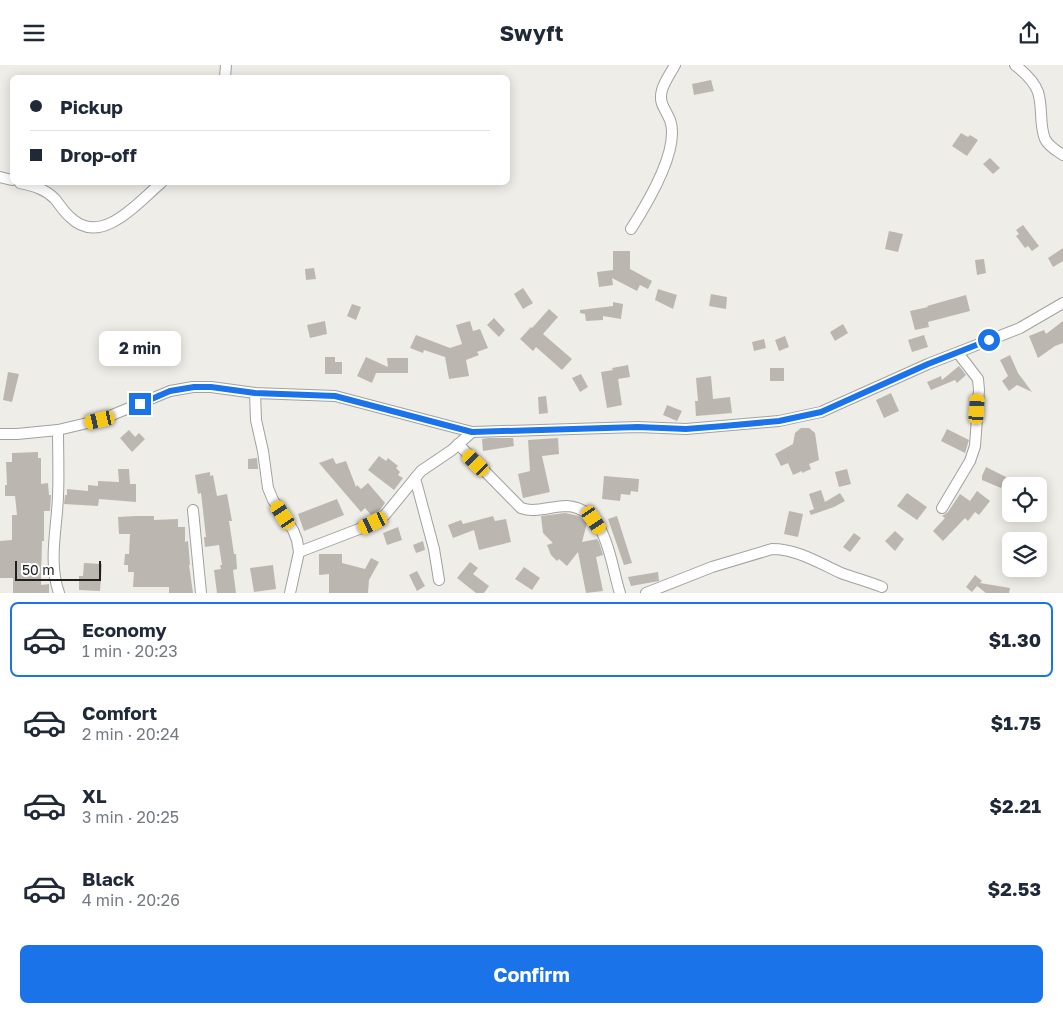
<!DOCTYPE html>
<html lang="en">
<head>
<meta charset="utf-8">
<style>
	:root { --surface:#fff; --page:#f6f6f7; --text:#1f2937; --muted:#747a83; --line:#e0e1e3; --accent:#1a73e8 }
	body { margin:0; font-family:"Golos Text",sans-serif; background:var(--page); color:var(--text); height:100vh; display:flex; flex-direction:column; font-size:19px; white-space:nowrap }
	* { box-sizing:border-box; margin:0 }
	p { font-size:16px; color:var(--muted) }
	.icon { flex:none; width:28px; height:28px; fill:none; stroke:currentColor; stroke-width:2; stroke-linecap:round; stroke-linejoin:round }
	.map { position:relative; height:528px; overflow:hidden }
	.details { display:flex; flex-direction:column; background:var(--surface); flex:1 }
	.details>* { flex:none }
	.top-card { position:absolute; left:10px; top:10px; width:500px; height:110px; border-radius:8px; box-shadow:0 2px 12px #0003; display:grid; align-content:center; height:110px; padding:0 20px; background:var(--surface) }
	.controls { position:absolute; left:1002px; top:412px; display:grid; gap:10px }
	.controls a { display:grid; place-items:center; width:45px; height:45px; border-radius:8px; background:var(--surface); box-shadow:0 2px 12px #0003; font-size:25px }
	.scale { position:absolute; left:15px; bottom:12px; width:86px; box-sizing:border-box; padding-left:5px; border:2px solid #202020; border-top:0; font-size:14px; line-height:18px; white-space:nowrap; color:#202020; -webkit-text-stroke:4px #fff; paint-order:stroke }
	.end { position:absolute; width:22px; height:22px; margin:-11px; border:6px solid #1a73e8; background:#fff; box-shadow:0 0 0 2px #fff }
	.from { border-radius:50% }
	.bubble { position:absolute; height:35px; border-radius:8px; background:var(--surface); box-shadow:0 2px 12px #0003; font-size:16px; font-weight:700; line-height:35px; text-align:center }
	.car { position:absolute; width:15px; height:30px; margin:-15px -8px; border-radius:6px; box-shadow:0 0 4px 1px #0007; background:linear-gradient(#f5c518 24%,#345 0 40%,#f5c518 0 76%,#345 0 86%,#f5c518 0) }
	.top-card b { display:flex; align-items:center; gap:18px; height:48px; font-size:19px }
	.top-card b+b { border-top:1px solid var(--line) }
	.top-card i { width:12px; height:12px; background:var(--text) }
	ul { padding:9px 0 0; list-style:none }
	li { display:flex; align-items:center; gap:15px; height:75px; margin:0 10px 8px; padding:0 10px; border:2px solid transparent; border-radius:8px }
	li div { flex:1 }
	li b { display:block; font-size:19px }
	li em { font-style:normal; font-weight:700 }
	li.current { border-color:var(--accent) }
	li>.icon { width:45px; height:45px; stroke-width:1.5 }
	.primary-button { display:flex; gap:10px; margin-top:auto; padding:10px 20px }
	.primary-button a { flex:1; height:58px; border-radius:8px; background:var(--accent); color:#fff; font-size:20px; font-weight:700; line-height:58px; text-align:center }
	header { display:flex; justify-content:space-between; align-items:center; height:65px; padding:0 20px; background:var(--surface); font-size:22px; font-weight:700 }
	.map>svg:first-child { display:block }
</style>
</head>
<body>
<header><svg class="icon" aria-label="menu" viewBox="0 0 24 24"><path d="M4 6h16M4 12h16M4 18h16"/></svg>Swyft<svg class="icon" aria-label="share" viewBox="0 0 24 24"><path d="M12 15V3M7 8l5-5 5 5M5 13v7h14v-7"/></svg></header>
<div class="map">
<svg width="1063" height="528" viewBox="0 0 1063 528">
	<rect width="100%" height="100%" fill="#efede7"/>
	<!-- building -->
	<g fill="#bcb6b0">
		<polygon points="711,15 714,26 694,30 692,19"/>
		<polygon points="961,68 968,72 970,70 978,75 967,91 952,81"/>
		<polygon points="990,93 1000,103 993,109 983,99"/>
		<polygon points="1023,160 1039,181 1032,186 1028,181 1025,183 1016,171 1019,169 1016,165"/>
		<polygon points="889,166 903,169 898,187 885,184"/>
		<polygon points="1063,183 1063,196 1053,202 1048,193"/>
		<polygon points="613,186 630,186 630,204 652,216 648,224 640,220 637,226 612,213 613,220 599,222 597,207 613,205"/>
		<polygon points="984,194 986,208 977,210 975,195"/>
		<polygon points="314,203 316,214 306,215 305,204"/>
		<polygon points="523,223 533,238 523,244 514,229"/>
		<polygon points="658,224 677,230 673,244 655,235"/>
		<polygon points="711,229 727,232 726,244 709,241"/>
		<polygon points="966,230 970,246 928,257 929,262 915,265 910,246 928,242 927,241"/>
		<polygon points="613,237 623,239 621,254 603,251 603,255 586,256 585,249 580,248 580,245 613,241"/>
		<polygon points="352,239 361,242 356,255 347,251"/>
		<polygon points="549,244 558,252 543,269 572,294 562,305 536,282 533,286 520,274 531,262 532,263"/>
		<polygon points="494,253 505,265 499,272 487,260"/>
		<polygon points="325,256 327,269 310,273 307,260"/>
		<polygon points="470,256 473,266 480,264 488,283 477,287 479,290 466,295 469,311 449,314 445,292 424,285 423,288 410,283 416,270 450,283 462,279 456,260"/>
		<polygon points="1063,256 1063,278 1055,281 1038,293 1029,271 1044,265 1046,269"/>
		<polygon points="843,259 848,268 835,276 830,267"/>
		<polygon points="924,270 928,282 912,287 908,275"/>
		<polygon points="785,271 789,282 779,286 775,275"/>
		<polygon points="764,274 766,283 754,286 752,277"/>
		<polygon points="1010,290 1018,308 1032,327 1017,320 1009,326 1002,316 1008,311 1000,295"/>
		<polygon points="325,292 335,292 335,297 342,297 342,309 325,309"/>
		<polygon points="366,292 388,302 387,293 408,293 408,308 376,308 372,318 357,311"/>
		<polygon points="628,300 630,312 618,314 622,340 607,343 601,307 613,305 612,303"/>
		<polygon points="959,301 966,310 957,318 955,315 931,325 927,317 941,311 942,315"/>
		<rect x="770" y="303" width="14" height="13"/>
		<polygon points="8,307 19,309 12,337 3,335"/>
		<polygon points="581,309 588,322 580,327 572,313"/>
		<polygon points="711,311 713,334 730,332 732,348 696,351 695,336 698,336 696,313"/>
		<polygon points="891,328 899,346 884,353 876,335"/>
		<polygon points="546,331 548,348 539,349 538,332"/>
		<polygon points="667,340 682,346 677,356 663,350"/>
		<polygon points="801,363 809,363 815,368 819,395 809,399 811,404 802,408 802,406 793,410 788,398 781,401 775,389 793,379 795,368"/>
		<polygon points="947,364 969,375 965,388 941,376"/>
		<polygon points="129,365 135,372 139,368 145,374 132,387 120,373"/>
		<polygon points="488,373 513,373 514,381 483,386 482,374"/>
		<polygon points="558,373 559,389 542,391 550,427 523,433 518,409 530,406 528,375"/>
		<polygon points="38,387 38,393 41,393 41,419 48,418 49,430 51,430 50,446 44,446 44,476 42,476 41,520 49,519 49,528 13,528 13,513 0,513 0,476 12,475 12,450 17,450 15,431 5,431 5,420 7,420 6,397 12,397 12,388"/>
		<polygon points="379,391 386,396 388,393 398,401 396,403 400,407 398,410 403,413 394,425 368,405"/>
		<polygon points="257,393 258,404 248,404 248,394"/>
		<polygon points="333,393 336,399 346,396 356,422 357,420 361,424 368,418 385,438 380,445 371,450 365,443 361,447 319,398"/>
		<polygon points="986,402 1006,412 1001,423 982,415 982,411"/>
		<polygon points="118,404 129,404 130,419 136,419 136,437 99,434 98,441 64,439 65,430 67,430 67,424 88,426 88,420 98,421 98,416 119,417"/>
		<polygon points="847,404 851,419 839,422 835,407"/>
		<polygon points="210,407 210,411 213,410 217,431 227,429 232,456 229,456 234,489 236,489 237,504 233,505 236,528 217,528 214,505 221,504 220,500 222,500 219,480 205,482 204,472 206,472 201,428 198,429 195,410"/>
		<polygon points="604,411 639,414 638,427 631,426 630,430 621,429 620,436 602,434"/>
		<polygon points="821,425 825,437 840,428 845,436 834,442 811,450 809,446 814,444 809,429"/>
		<polygon points="977,426 990,436 979,450 975,447 968,456 965,453 943,476 933,466 945,453 942,451 948,447 960,429 970,436"/>
		<polygon points="907,428 927,442 917,455 897,441"/>
		<polygon points="337,434 344,450 304,466 298,449"/>
		<polygon points="789,446 803,449 798,472 784,469"/>
		<polygon points="565,448 579,451 587,458 582,477 597,474 599,477 603,490 596,492 603,526 586,528 578,487 567,501 559,494 557,496 551,490 547,480 553,478 543,468 541,451"/>
		<polygon points="136,451 154,451 154,455 178,454 178,462 185,462 185,477 188,476 190,500 189,500 193,528 169,528 169,522 133,522 134,507 128,507 128,500 124,500 125,489 129,489 130,469 119,469 118,452"/>
		<polygon points="493,451 495,456 506,454 511,477 479,485 474,465 453,473 448,460 461,455 463,459"/>
		<polygon points="617,451 632,498 624,500 608,454"/>
		<polygon points="398,462 402,475 387,480 383,468"/>
		<polygon points="895,466 904,474 895,486 885,476"/>
		<polygon points="854,468 861,473 850,487 843,482"/>
		<polygon points="423,476 425,485 416,488 413,480"/>
		<polygon points="319,489 342,489 342,498 365,504 371,493 379,497 369,515 368,528 329,528 329,509 319,510"/>
		<polygon points="470,497 478,503 473,509 489,521 484,528 476,528 457,513"/>
		<polygon points="84,498 102,499 100,526 79,525 79,511 83,511"/>
		<polygon points="273,500 276,524 254,527 250,503"/>
		<polygon points="524,502 540,513 532,525 515,514"/>
		<polygon points="417,506 425,521 417,526 409,510"/>
		<polygon points="658,507 659,516 631,521 628,512"/>
		<polygon points="975,510 982,516 980,518 1010,523 1009,528 986,528 977,521 972,527 966,522"/>
	</g>
	<g fill="none" stroke-linecap="round" stroke-linejoin="round">
		<!-- street casing -->
		<g stroke="#a1a1a1" stroke-width="12">
			<g id="street">
				<path d="M 1015,0 C 1024,7 1034,16 1038,27 C 1043,42 1039,60 1045,74 C 1049,82 1057,86 1063,90"/>
				<polyline points="225,12 226,0"/>
				<polyline points="0,112 12,115"/>
				<path d="M 20,118 C 34,121 45,124 55,134 C 60,140 64,147 70,152 C 101,183 138,137 161,118"/>
				<path d="M 631,164 C 647,139 672,97 672,68 C 672,56 669,53 664,43 C 655,28 668,13 675,0"/>
				<polyline points="255,328 256,355 263,386 268,423 273,435 293,465 297,475 299,487 290,528"/>
				<path d="M 58,365 C 58,387 59,409 58,431 C 57,463 48,497 59,528"/>
				<polyline points="0,369 17,369 58,365 100,355 170,326 193,322 211,322 255,328 335,331 472,367 638,362 686,364 779,356 821,347 928,299 1020,263 1063,238"/>
				<path d="M 458,379 L 521,443 C 524,444 528,445 532,445 C 544,445 555,441 567,441 C 608,444 610,498 620,528"/>
				<polyline points="415,413 434,484 439,515"/>
				<polyline points="942,443 970,396 975,381 979,325 978,314 958,288"/>
				<polyline points="193,445 201,528"/>
				<polyline points="299,487 359,464 385,450 421,406 452,385 472,367"/>
				<path d="M 646,528 L 712,502 L 772,484 C 797,484 819,498 841,508 C 855,513 869,517 882,522"/>
			</g>
		</g>
		<!-- street -->
		<use href="#street" stroke="#fff" stroke-width="10"/>
	</g>
	<g fill="none" stroke-linecap="round" stroke-linejoin="round">
		<!-- route -->
		<polyline stroke="#1a73e8" stroke-width="6" points="140,339 170,326 194,322 211,322 255,328 335,331 472,367 638,362 686,364 724,361 779,356 821,347 928,299 989,275"/>
	</g>
</svg>
<div class="controls">
<a><svg class="icon" aria-label="locate" viewBox="0 0 24 24"><circle cx="12" cy="12" r="6"/><path d="M12 2v4M12 18v4M2 12h4M18 12h4"/></svg></a>
<a><svg class="icon" aria-label="layers" viewBox="0 0 24 24"><path d="M12 4l9 5-9 5-9-5zM3 14l9 5 9-5"/></svg></a>
</div>
<div class="scale">50 m</div>
<i class="end from" style="left:989px;top:275px"></i>
<i class="end" style="left:140px;top:339px"></i>
<div class="bubble" style="left:99px;top:266px;width:82px">2 min</div>
<i class="car" style="left:977px;top:344px;rotate:4deg"></i>
<i class="car" style="left:100px;top:355px;rotate:257deg"></i>
<i class="car" style="left:476px;top:398px;rotate:315deg"></i>
<i class="car" style="left:283px;top:450px;rotate:327deg"></i>
<i class="car" style="left:594px;top:455px;rotate:146deg"></i>
<i class="car" style="left:373px;top:458px;rotate:244deg"></i>
<div class="top-card">
<b><i class="from"></i>Pickup</b>
<b><i></i>Drop-off</b>
</div>
</div>
<section class="details">
<ul>
<li class="current"><svg class="icon" aria-label="car" viewBox="0 0 24 24"><path d="M5 17H2v-5l4-1 3-4h7l3 4 3 1v5h-3M9 17h6M6 11h13"/><circle cx="7" cy="17" r="2"/><circle cx="17" cy="17" r="2"/></svg><div><b>Economy</b><p>1 min · 20:23</p></div><em>$1.30</em></li>
<li><svg class="icon" aria-label="car" viewBox="0 0 24 24"><path d="M5 17H2v-5l4-1 3-4h7l3 4 3 1v5h-3M9 17h6M6 11h13"/><circle cx="7" cy="17" r="2"/><circle cx="17" cy="17" r="2"/></svg><div><b>Comfort</b><p>2 min · 20:24</p></div><em>$1.75</em></li>
<li><svg class="icon" aria-label="car" viewBox="0 0 24 24"><path d="M5 17H2v-5l4-1 3-4h7l3 4 3 1v5h-3M9 17h6M6 11h13"/><circle cx="7" cy="17" r="2"/><circle cx="17" cy="17" r="2"/></svg><div><b>XL</b><p>3 min · 20:25</p></div><em>$2.21</em></li>
<li><svg class="icon" aria-label="car" viewBox="0 0 24 24"><path d="M5 17H2v-5l4-1 3-4h7l3 4 3 1v5h-3M9 17h6M6 11h13"/><circle cx="7" cy="17" r="2"/><circle cx="17" cy="17" r="2"/></svg><div><b>Black</b><p>4 min · 20:26</p></div><em>$2.53</em></li>
</ul>
<div class="primary-button"><a>Confirm</a></div>
</section>
</body>
</html>
